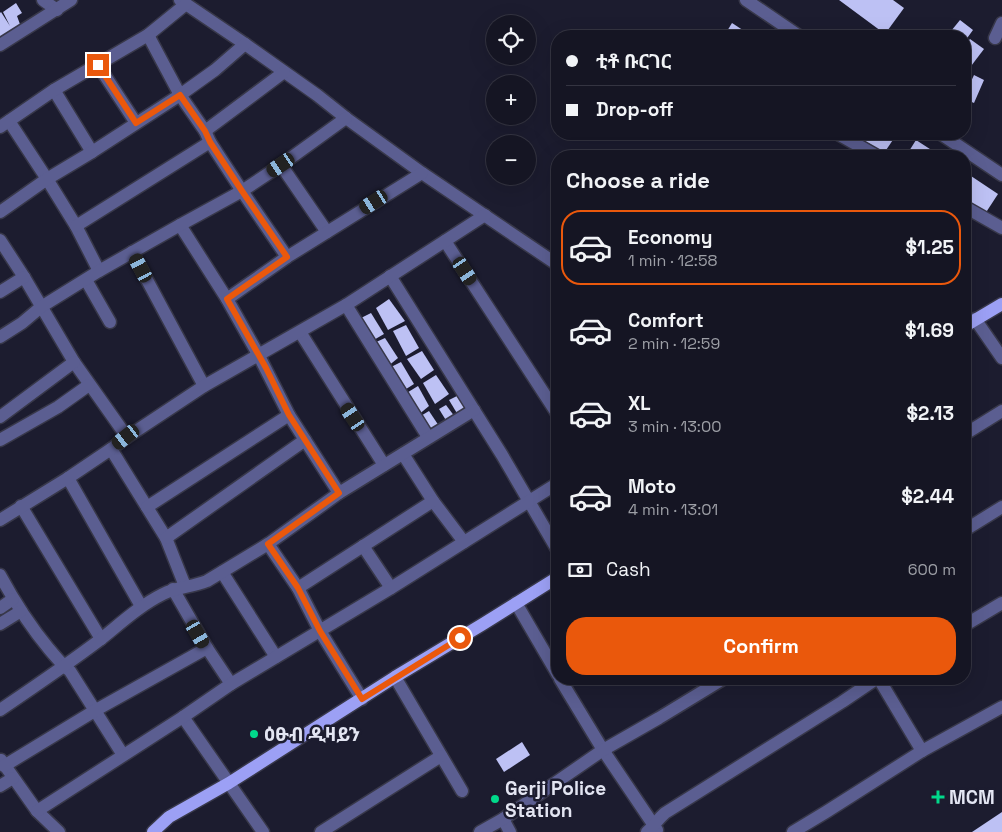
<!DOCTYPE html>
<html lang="en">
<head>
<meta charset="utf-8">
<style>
	:root { --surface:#151523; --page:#222230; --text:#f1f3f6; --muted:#9d9fa6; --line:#343441; --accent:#ea580c }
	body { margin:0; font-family:"Space Grotesk","Noto Sans Ethiopic",sans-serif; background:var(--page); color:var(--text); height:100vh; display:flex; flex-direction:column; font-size:19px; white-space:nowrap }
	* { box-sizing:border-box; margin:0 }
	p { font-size:16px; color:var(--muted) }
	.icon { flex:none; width:28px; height:28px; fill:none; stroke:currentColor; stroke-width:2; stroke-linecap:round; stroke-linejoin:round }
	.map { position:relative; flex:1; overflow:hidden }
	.drawer { position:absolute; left:551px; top:150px; width:420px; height:535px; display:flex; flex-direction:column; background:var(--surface); border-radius:20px; box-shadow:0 5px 20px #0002,0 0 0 1px var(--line) }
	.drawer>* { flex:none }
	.top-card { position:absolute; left:551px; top:30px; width:420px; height:110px; border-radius:20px; box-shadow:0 5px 20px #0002,0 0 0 1px var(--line); display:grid; align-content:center; height:110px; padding:0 15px; background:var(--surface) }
	.tools { position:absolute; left:486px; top:15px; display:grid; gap:10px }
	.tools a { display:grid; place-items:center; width:50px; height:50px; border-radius:50%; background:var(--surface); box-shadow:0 5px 20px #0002,0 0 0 1px var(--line); font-size:25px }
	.end { position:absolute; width:22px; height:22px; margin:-11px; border:6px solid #ea580c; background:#fff; box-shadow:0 0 0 2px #fff }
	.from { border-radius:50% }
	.car { position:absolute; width:15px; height:30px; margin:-15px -8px; border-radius:6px; box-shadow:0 0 4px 1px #0007; background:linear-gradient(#222 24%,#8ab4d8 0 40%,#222 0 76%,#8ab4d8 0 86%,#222 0) }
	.top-card b { display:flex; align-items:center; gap:18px; height:48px; font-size:19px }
	.top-card b+b { border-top:1px solid var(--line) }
	.top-card i { width:12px; height:12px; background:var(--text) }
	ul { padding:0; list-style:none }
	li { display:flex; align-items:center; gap:15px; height:75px; margin:0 10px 8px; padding:0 5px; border:2px solid transparent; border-radius:20px }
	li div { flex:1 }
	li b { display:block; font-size:19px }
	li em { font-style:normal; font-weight:600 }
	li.selected { border-color:var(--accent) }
	li>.icon { width:45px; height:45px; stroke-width:1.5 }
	h2 { padding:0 15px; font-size:22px; line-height:60px }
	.pay { display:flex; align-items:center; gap:12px; height:55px; padding:0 15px; font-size:19px }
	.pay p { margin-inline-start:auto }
	.action { display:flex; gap:10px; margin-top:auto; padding:10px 15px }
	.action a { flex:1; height:58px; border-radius:20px; background:var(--accent); color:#fff; font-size:20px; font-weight:600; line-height:58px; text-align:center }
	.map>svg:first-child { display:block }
</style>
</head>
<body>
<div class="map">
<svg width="1002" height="832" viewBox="0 0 1002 832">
	<rect width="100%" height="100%" fill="#1c1c2f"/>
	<!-- building -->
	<g fill="#bdc1f4">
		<polygon points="839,0 893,0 904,8 885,34"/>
		<polygon points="16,3 22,13 17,16 21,27 0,41 0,13 1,12 10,26 3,12"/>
		<polygon points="960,20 973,30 965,41 965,36 947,36"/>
		<polygon points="732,23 752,36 724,36"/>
		<polygon points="970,39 984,49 965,74 965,45"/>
		<polygon points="974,75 984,80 974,103 965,99 965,86 968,88"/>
		<polygon points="854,134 897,134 884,153"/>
		<polygon points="916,140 933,151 941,156 906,156"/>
		<polygon points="965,172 998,194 983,217 965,205"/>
		<polygon points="389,299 405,321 388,330 376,308"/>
		<polygon points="371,313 384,334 372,341 359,319"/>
		<polygon points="406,325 419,348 406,356 393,331"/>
		<polygon points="385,338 398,358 387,367 374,343"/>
		<polygon points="422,351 434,370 421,379 407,359"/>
		<polygon points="401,362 414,384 403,391 389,368"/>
		<polygon points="436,375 449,394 435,404 423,383"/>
		<polygon points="418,386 429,406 417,416 405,394"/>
		<polygon points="457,396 466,410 458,415 449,400"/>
		<polygon points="446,405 455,417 447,422 439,409"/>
		<polygon points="429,411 439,426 429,433 419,417"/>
		<polygon points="522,742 530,755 504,772 496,759"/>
		<polygon points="1002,812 1002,832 972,832"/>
	</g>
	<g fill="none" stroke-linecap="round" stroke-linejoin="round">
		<!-- minor casing -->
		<g stroke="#38384a" stroke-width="15">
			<g id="minor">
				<polyline points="43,0 57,10"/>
				<polyline points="180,0 245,44 317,95 346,118 422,173 558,265"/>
				<polyline points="746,0 799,36"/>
				<polyline points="148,35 180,95 205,131 210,142 242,191 287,257"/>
				<polyline points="995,38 1002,23"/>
				<polyline points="0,45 71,0"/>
				<polyline points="98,65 136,123"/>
				<polyline points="54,90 92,152"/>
				<polyline points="9,121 47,179 76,226 99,271"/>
				<polyline points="0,127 54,90 148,35 186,4"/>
				<polyline points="205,131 284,72"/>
				<polyline points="838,134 877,156"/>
				<polyline points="941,134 1002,175"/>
				<polyline points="281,165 327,232"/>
				<polyline points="965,207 1002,228"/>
				<polyline points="0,212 47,179 92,152 180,95 215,70 245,44"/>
				<polyline points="180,225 227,299 258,354 289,415 339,493"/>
				<polyline points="76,226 210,142"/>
				<polyline points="0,240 24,277 74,362 127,437"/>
				<polyline points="445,241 558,415"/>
				<polyline points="132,252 204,386"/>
				<polyline points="390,276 502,455 558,551"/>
				<polyline points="86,280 110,322"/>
				<polyline points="0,292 24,277"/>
				<polyline points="227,299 287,257 422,173"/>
				<polyline points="346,305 428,437"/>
				<polyline points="975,319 1002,358"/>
				<polyline points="300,332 384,465"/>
				<polyline points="0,337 22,323 41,307 99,271 180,225 242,191 281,165 346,118"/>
				<polyline points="0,417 74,362"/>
				<polyline points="965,434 1002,411"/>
				<polyline points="0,440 58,407 89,385"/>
				<polyline points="111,449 166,538 185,586"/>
				<polyline points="403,454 433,501 464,542"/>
				<polyline points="68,478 141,606"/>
				<polyline points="21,506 101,639"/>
				<polyline points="147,507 289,415"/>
				<polyline points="0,520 68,478 111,449 127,437 204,386 346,305 485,215"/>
				<polyline points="965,530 1002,507"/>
				<polyline points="166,538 305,440"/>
				<polyline points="268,544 298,588 320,631 362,699"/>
				<polyline points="363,546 391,588"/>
				<polyline points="222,572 276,657"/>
				<path d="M 0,575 C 14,601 30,626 49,649 C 56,657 62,665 70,671 L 123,755"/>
				<polyline points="298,588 433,501"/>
				<polyline points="173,589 207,648 231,684"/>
				<polyline points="516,603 558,675"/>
				<polyline points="0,608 13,599"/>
				<polyline points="0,624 21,611"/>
				<polyline points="965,625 1002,603"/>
				<polyline points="395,677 462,791"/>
				<polyline points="560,679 603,750 657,830"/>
				<polyline points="879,679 922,751"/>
				<path d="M 0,710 C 34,687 68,664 101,639 C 121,623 139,606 163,594 C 177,587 192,587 207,581 L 268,544 L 339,493 L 474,410"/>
				<polyline points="183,717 263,832"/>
				<polyline points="1,760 37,811 59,832"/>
				<polyline points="4,766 96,710 207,648"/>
				<polyline points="0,786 13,778"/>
				<polyline points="37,811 183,717 231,684 391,588 558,483"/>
				<polyline points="503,819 510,832"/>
				<polyline points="321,832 441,756"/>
				<polyline points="480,832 503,819 603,750 659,718 723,679"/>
				<path d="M 647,832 C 655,825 657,820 665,813 L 842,702 L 876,679"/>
				<polyline points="793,832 826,812 922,751 1002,707"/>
			</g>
		</g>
		<!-- major casing -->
		<g stroke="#38384a" stroke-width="15">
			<g id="major">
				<polyline points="965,326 1002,304"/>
				<polyline points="153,832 169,817 229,783 395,677 483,624 558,577"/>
			</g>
		</g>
		<!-- minor -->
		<use href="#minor" stroke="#5b5e91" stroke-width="12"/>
		<!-- major -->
		<use href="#major" stroke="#9ca0f5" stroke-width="12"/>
	</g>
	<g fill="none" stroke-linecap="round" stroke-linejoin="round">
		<!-- route -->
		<polyline stroke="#ea580c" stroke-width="6" points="98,65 136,123 180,95 205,131 210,142 242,191 287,257 227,299 266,368 289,415 339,493 268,544 298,588 320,631 362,699 460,638"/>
	</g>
	<!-- markers -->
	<g fill="#01d98b" stroke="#1c1c2f" stroke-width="2">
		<circle cx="254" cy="734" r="5"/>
		<path d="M935.5 789.5h5v5h5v5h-5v5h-5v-5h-5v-5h5z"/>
		<circle cx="495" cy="799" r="5"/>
	</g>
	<g text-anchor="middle" stroke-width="5" stroke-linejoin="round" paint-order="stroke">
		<!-- poi labels -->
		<g font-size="19" font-weight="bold" fill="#e3e5f2" stroke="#1c1c2f" text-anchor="start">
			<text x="264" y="741">ዕፁብ ዲዛይን</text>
			<text x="505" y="795">Gerji Police<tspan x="505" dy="22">Station</tspan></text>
			<text x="949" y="804">MCM</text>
		</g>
	</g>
</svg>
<div class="tools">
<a><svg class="icon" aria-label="locate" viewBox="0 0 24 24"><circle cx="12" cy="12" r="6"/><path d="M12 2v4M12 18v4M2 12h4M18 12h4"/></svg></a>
<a>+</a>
<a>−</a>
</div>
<i class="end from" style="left:460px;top:638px"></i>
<i class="end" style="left:98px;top:65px"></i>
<i class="car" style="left:281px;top:165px;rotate:236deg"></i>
<i class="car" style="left:374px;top:202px;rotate:238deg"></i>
<i class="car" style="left:141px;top:268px;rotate:332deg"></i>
<i class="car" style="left:465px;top:271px;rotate:147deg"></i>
<i class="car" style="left:353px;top:417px;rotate:327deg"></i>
<i class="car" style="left:126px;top:437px;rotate:232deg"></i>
<i class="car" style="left:198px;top:634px;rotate:150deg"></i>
<div class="top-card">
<b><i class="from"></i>ቲቶ ቡርገር</b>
<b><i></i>Drop-off</b>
</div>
<section class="drawer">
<h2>Choose a ride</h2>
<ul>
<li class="selected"><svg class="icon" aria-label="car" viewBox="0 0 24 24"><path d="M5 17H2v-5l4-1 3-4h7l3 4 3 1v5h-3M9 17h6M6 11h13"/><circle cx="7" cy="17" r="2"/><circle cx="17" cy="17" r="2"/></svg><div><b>Economy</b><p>1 min · 12:58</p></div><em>$1.25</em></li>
<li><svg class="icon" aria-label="car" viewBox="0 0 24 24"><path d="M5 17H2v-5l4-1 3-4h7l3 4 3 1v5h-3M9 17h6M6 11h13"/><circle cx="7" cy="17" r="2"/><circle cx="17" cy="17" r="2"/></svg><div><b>Comfort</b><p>2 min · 12:59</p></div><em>$1.69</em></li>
<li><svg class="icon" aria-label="car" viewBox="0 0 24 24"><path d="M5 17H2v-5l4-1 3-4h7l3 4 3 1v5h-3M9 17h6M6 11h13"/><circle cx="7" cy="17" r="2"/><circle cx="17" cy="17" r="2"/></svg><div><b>XL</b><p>3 min · 13:00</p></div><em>$2.13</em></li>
<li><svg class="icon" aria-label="car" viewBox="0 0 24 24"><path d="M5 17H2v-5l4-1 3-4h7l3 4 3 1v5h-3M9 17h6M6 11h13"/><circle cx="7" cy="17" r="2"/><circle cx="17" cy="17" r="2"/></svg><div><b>Moto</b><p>4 min · 13:01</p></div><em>$2.44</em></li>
</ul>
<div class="pay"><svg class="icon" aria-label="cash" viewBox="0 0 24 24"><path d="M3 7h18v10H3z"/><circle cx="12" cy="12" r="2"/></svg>Cash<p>600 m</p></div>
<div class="action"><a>Confirm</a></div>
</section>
</div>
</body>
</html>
